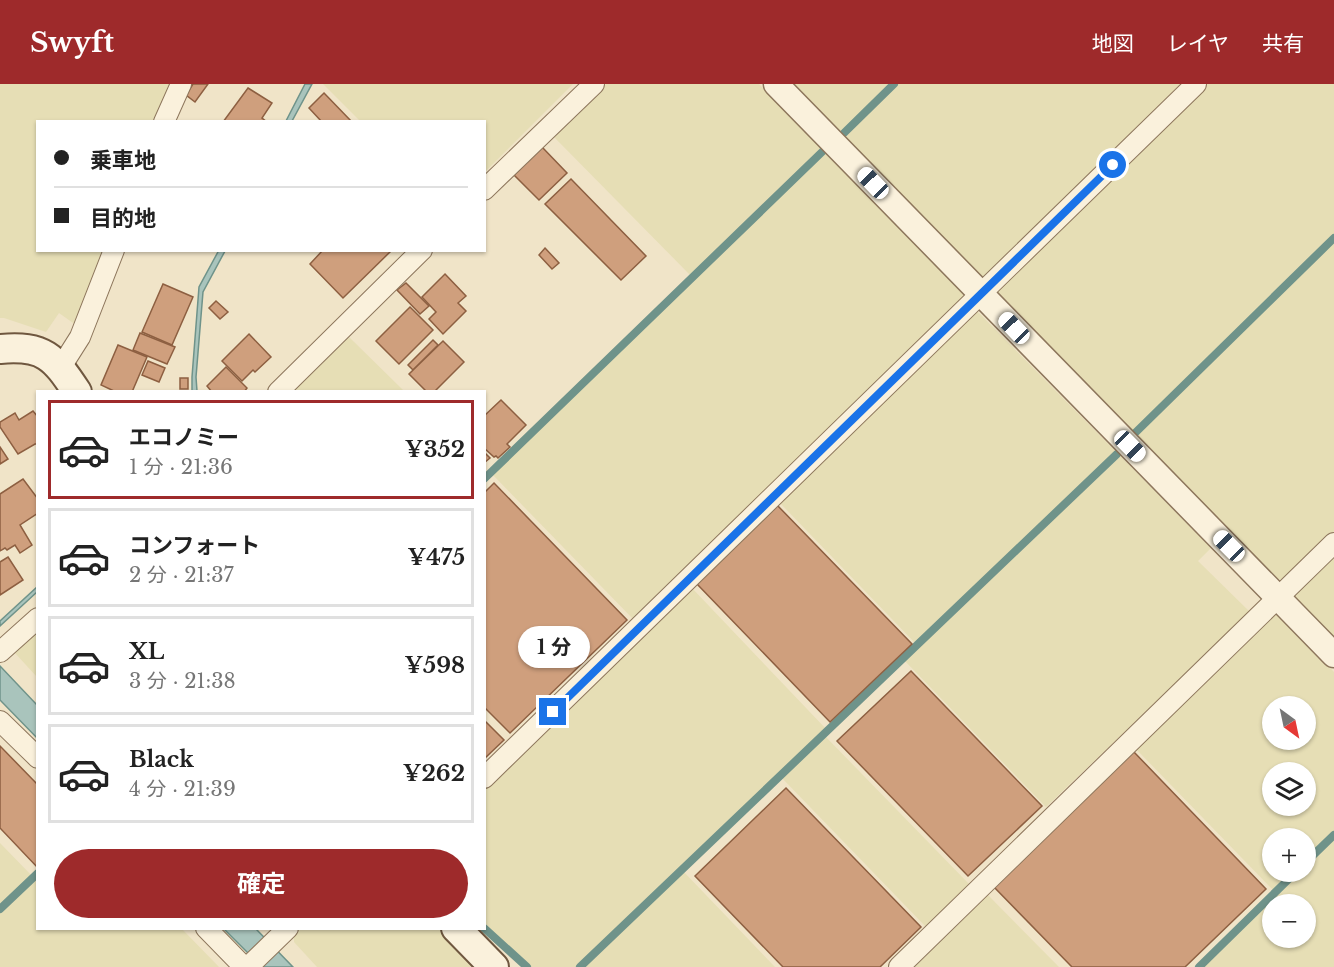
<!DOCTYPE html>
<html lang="ja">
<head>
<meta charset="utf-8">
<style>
	:root { --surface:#fff; --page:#f6f6f6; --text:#222; --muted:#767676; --line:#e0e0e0; --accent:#9e2a2b }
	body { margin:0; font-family:"Libre Baskerville","Noto Sans JP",serif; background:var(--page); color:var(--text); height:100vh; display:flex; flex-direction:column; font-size:22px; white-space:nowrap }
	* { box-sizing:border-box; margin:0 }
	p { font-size:20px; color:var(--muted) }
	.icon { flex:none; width:33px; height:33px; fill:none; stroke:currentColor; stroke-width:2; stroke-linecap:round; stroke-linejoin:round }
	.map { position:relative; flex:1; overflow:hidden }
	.sheet { position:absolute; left:36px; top:306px; width:450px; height:540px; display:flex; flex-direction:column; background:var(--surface); border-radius:0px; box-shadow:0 2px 4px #0004 }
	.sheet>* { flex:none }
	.top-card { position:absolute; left:36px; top:36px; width:450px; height:132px; border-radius:0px; box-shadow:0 2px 4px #0004; display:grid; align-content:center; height:132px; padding:0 18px; background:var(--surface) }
	.needle { width:39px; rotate:147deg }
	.fabs { position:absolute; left:1262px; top:612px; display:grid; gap:12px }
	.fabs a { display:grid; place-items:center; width:54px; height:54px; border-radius:50%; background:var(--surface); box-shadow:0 2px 4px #0004; font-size:30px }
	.end { position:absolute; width:27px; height:27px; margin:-14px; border:8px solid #1a73e8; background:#fff; box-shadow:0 0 0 3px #fff }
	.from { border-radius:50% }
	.bubble { position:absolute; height:42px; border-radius:21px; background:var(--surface); box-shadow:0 2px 4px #0004; font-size:20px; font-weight:700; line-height:42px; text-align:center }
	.car { position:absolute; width:18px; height:36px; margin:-18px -9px; border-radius:8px; box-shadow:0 0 4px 2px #0007; background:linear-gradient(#fff 24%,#345 0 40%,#fff 0 76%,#345 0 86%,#fff 0) }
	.top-card b { display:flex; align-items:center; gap:21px; height:57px; font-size:22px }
	.top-card b+b { border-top:2px solid var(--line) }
	.top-card i { width:15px; height:15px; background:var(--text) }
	ul { padding:10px 0 0; list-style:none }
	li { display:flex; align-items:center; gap:18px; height:99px; margin:0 12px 9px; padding:0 6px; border:3px solid var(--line); border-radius:0px }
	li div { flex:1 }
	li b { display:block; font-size:22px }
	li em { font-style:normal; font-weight:700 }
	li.active { border-color:var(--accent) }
	li>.icon { width:54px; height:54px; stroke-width:1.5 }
	.primary-button { display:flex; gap:12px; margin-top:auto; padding:12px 18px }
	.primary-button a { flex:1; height:69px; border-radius:36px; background:var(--accent); color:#fff; font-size:24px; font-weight:700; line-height:69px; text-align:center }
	header { display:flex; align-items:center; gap:36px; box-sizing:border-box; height:84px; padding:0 30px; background:var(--accent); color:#fff }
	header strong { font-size:28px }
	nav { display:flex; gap:33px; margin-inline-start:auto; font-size:21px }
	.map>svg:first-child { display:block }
</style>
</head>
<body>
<header>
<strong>Swyft</strong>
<nav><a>地図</a><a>レイヤ</a><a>共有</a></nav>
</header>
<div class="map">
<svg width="1334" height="883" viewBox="0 0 1334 883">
	<rect width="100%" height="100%" fill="#f0e4c8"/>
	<!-- farmland -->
	<g fill="#e6deb5" fill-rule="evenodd">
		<polygon points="0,0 176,0 159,37 38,38 38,166 104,167 76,241 59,229 46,248 4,234 0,234"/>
		<polygon points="323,0 573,0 485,88 484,38 360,37"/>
		<polygon points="606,0 759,0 963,208 963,216 634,536 491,389 693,194 553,52"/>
		<polygon points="792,0 1184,0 989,191 981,193"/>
		<polygon points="1207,0 1334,0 1334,447 1286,494 1276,496 999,213 997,203"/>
		<polygon points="976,226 1211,464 1198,477 1250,528 1046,723 903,575 917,561 779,418"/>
		<polygon points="348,252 404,307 291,308"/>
		<polygon points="1334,467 1334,557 1295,517 1295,505"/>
		<polygon points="691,503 828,647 824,651 970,801 926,843 780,692 682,786 775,883 531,883 512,868 485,839 485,704"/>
		<path d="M 1278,530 L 1334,588 L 1334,883 L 1199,883 L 1275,808 L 1134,663 L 1269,531 ZM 1272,622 L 1305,622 L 1305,656 L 1272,656 ZM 1272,688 L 1305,688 L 1305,722 L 1272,722 ZM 1272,754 L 1305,754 L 1305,788 L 1272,788 ZM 1272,820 L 1305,820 L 1305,854 L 1272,854 Z"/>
		<polygon points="37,548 37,593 15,569"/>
		<polygon points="0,759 33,793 37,789 38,844 182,845 219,883 0,883"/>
		<polygon points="985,808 1059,883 908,883"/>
		<polygon points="299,845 444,845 478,883 317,883 294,858 294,849"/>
	</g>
	<!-- water -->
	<g fill="#a9c4bc" stroke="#6f938a" stroke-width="1.5">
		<polygon points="305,0 312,0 292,37 286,37"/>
		<polygon points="219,166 225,167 203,208 196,293 197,307 192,307 192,293 199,203"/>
		<polygon points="37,503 37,508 0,542 0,537"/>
		<polygon points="0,582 37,621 37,654 0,616"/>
		<polygon points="224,845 256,845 293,883 262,883"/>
	</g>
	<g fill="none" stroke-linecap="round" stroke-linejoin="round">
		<!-- stream -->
		<g stroke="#6f938a" stroke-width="8">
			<polyline points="844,49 894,0"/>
			<polyline points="1134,350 1334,154"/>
			<polyline points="484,395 823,67"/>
			<polyline points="1305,779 1334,751"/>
			<polyline points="0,825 38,789"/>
			<polyline points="484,844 527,883"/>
			<polyline points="580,883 1117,370"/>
			<polyline points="1199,883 1296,788"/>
		</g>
	</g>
	<!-- building -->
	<g fill="#cf9f7d" stroke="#8d5f41" stroke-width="1.5">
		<polygon points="193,0 208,0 195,18 186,11"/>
		<polygon points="248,4 272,19 262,34 267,38 223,38"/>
		<polygon points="324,9 352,38 322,38 309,24"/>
		<polygon points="542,63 567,89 539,116 514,91"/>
		<polygon points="571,95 646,172 621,196 545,120"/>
		<polygon points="545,164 559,179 552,185 539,171"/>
		<polygon points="323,166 392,166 343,214 310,180"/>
		<polygon points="445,190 466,212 458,219 466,227 443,250 429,235 436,228 422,213"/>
		<polygon points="406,199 429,222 420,230 397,206"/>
		<polygon points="163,200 193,213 172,261 142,248"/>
		<polygon points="216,217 228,228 220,235 209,224"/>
		<polygon points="410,223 433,246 399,280 376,257"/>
		<polygon points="140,249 175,263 167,280 133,266"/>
		<polygon points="249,250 271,273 255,288 253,286 242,297 222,277"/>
		<polygon points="433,256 438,261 413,286 408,281"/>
		<polygon points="443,257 464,278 434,308 427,308 409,290"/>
		<polygon points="118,261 147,273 132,308 116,308 101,301"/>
		<polygon points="148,277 165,284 159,298 142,291"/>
		<polygon points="226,283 247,304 244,308 212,308 207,302"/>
		<rect x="180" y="294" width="8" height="11"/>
		<polygon points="501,316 526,341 507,360 510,363 498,374 496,372 494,373 484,364 484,332"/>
		<polygon points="33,327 38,333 38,360 35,360 18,370 0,343 0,338 15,329 19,336"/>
		<polygon points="0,363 8,375 0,380"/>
		<polygon points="484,368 490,374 484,379"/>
		<polygon points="23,395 38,415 38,429 20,441 32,461 20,469 15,461 7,466 5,464 0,467 0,410"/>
		<polygon points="494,399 627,536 510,649 484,623 484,409"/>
		<polygon points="777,421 912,560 830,638 697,500"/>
		<polygon points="8,473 23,496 0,511 0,478"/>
		<polygon points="911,587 1042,722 968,792 837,657"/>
		<polygon points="484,636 504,656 484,675"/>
		<polygon points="0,662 38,701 37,783 0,744"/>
		<polygon points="1133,667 1266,805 1185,883 1072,883 993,802"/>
		<polygon points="786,704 921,843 880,883 783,883 695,792"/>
	</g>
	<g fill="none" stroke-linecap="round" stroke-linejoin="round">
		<!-- minor casing -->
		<g stroke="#8d765c" stroke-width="22">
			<g id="minor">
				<polyline points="164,38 181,0"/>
				<polyline points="484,106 594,0"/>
				<polyline points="61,283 80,253 114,166"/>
				<polyline points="278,308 422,166"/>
				<polyline points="0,568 38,534"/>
				<polyline points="0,637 38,674"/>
				<polyline points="484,694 1196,0"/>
				<polyline points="206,844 244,883"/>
				<polyline points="248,883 288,844"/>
				<polyline points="899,883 1334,459"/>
			</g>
		</g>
		<!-- tertiary casing -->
		<g stroke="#8d765c" stroke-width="27">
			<polyline id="tertiary" points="776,0 1334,571"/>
		</g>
		<!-- secondary casing -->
		<g stroke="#6f573f" stroke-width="32">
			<g id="secondary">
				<path d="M 0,265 C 44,261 54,273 77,308"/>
				<polyline points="456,844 494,883"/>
			</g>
		</g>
		<!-- minor -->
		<use href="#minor" stroke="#faf1dc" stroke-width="20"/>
		<!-- tertiary -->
		<use href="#tertiary" stroke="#faf1dc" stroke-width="24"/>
		<!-- secondary -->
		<use href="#secondary" stroke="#faf1dc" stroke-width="28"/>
	</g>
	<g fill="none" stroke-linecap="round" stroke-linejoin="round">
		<!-- route -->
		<polyline stroke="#1a73e8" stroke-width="8" points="553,628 1113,81"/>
	</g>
</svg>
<div class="fabs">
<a><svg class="needle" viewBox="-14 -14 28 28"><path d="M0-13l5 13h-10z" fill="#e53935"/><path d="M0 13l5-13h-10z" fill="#767676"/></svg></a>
<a><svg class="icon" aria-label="layers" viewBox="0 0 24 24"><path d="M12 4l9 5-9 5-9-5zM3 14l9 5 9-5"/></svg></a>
<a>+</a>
<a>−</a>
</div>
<i class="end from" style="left:1113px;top:81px"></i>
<i class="end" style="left:553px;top:628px"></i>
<div class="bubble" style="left:518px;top:542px;width:72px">1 分</div>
<i class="car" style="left:873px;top:99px;rotate:316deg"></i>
<i class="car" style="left:1014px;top:244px;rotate:316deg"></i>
<i class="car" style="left:1130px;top:362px;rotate:135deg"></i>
<i class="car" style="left:1229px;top:462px;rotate:315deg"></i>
<div class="top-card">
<b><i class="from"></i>乗車地</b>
<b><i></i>目的地</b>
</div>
<section class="sheet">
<ul>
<li class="active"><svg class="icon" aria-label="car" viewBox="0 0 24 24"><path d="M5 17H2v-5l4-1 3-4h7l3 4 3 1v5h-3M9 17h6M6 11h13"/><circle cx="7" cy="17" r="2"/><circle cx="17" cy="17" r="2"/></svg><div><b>エコノミー</b><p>1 分 · 21:36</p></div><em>¥352</em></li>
<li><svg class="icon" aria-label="car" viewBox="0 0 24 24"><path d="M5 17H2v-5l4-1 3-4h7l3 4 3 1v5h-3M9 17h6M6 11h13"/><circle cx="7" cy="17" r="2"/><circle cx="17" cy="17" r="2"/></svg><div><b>コンフォート</b><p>2 分 · 21:37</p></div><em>¥475</em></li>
<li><svg class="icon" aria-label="car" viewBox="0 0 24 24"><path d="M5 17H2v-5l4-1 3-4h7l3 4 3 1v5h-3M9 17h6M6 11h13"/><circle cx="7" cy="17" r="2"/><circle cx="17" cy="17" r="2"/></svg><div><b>XL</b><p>3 分 · 21:38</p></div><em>¥598</em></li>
<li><svg class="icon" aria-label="car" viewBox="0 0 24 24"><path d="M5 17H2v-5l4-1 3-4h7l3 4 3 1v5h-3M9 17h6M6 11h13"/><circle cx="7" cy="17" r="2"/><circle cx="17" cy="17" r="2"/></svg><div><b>Black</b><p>4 分 · 21:39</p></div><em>¥262</em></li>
</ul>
<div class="primary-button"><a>確定</a></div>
</section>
</div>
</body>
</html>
